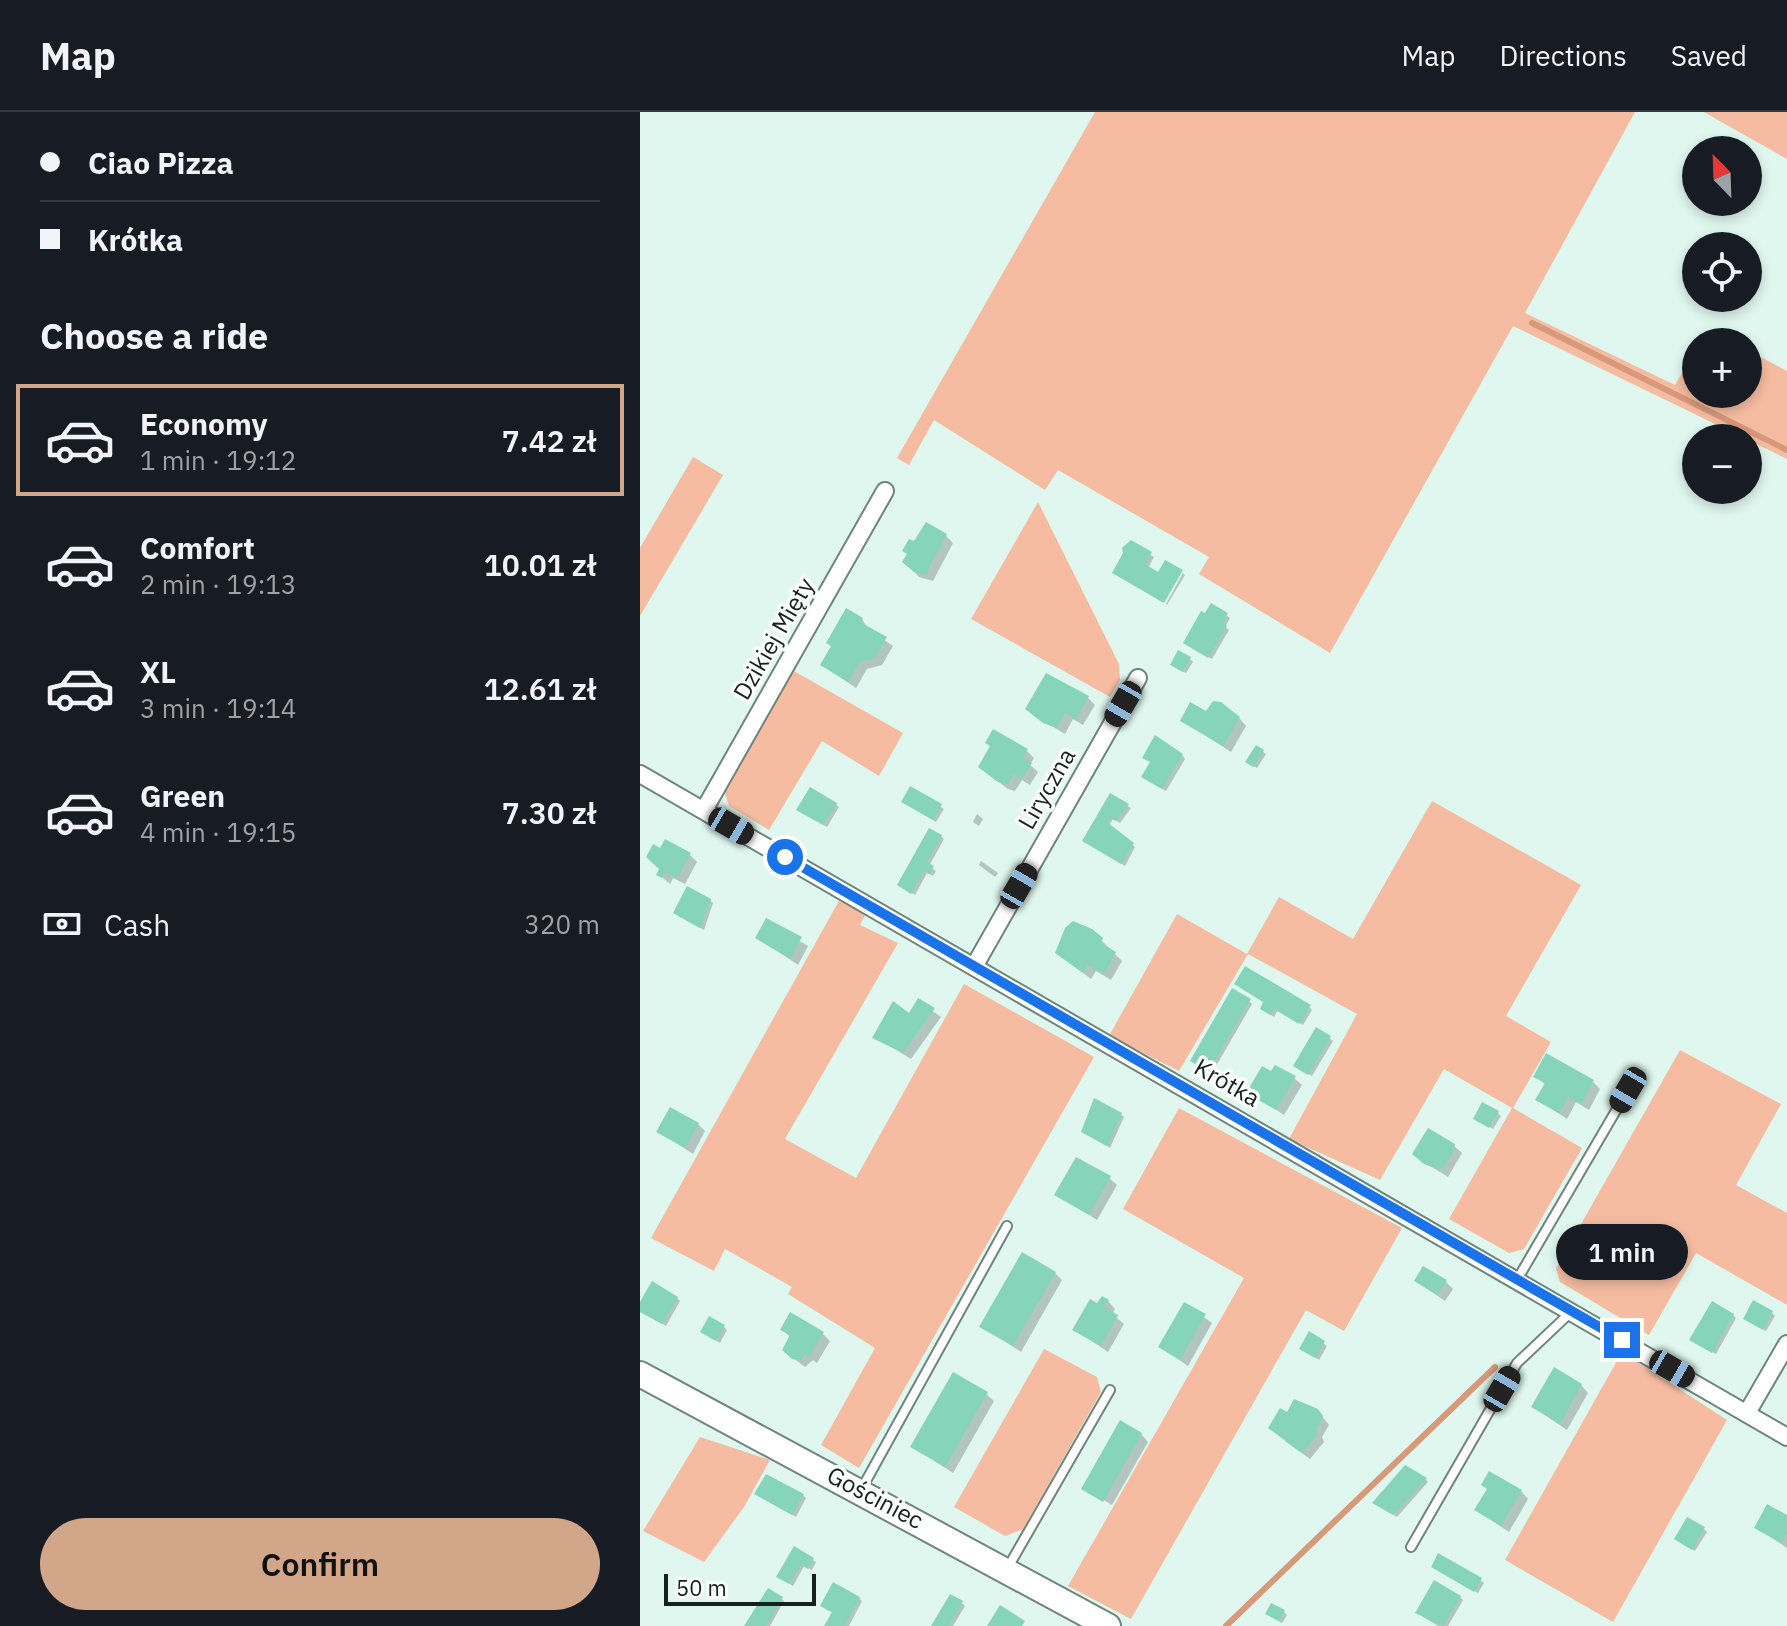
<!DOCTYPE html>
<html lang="en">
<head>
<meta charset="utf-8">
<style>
	:root { --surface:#171b24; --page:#20242c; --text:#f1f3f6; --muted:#9ea1a6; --line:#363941; --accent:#d1a689 }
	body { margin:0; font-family:"IBM Plex Sans",sans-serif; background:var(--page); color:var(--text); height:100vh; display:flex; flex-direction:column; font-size:30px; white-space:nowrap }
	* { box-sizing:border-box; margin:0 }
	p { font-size:26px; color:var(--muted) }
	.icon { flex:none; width:44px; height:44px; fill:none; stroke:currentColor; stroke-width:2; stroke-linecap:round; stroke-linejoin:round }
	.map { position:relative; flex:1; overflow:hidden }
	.details { display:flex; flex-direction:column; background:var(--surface); width:640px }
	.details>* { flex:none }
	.banner { display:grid; align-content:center; height:176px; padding:0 40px; background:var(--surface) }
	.needle { width:52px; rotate:337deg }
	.tools { position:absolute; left:1042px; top:24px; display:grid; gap:16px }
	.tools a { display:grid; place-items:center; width:80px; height:80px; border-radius:50%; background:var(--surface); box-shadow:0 4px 12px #0003; font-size:40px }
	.scale { position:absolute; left:24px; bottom:20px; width:152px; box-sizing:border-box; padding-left:8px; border:4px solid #17201d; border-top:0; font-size:22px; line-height:28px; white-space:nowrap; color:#17201d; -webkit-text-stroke:6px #fafffd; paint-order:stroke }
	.end { position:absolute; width:36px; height:36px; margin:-18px; border:10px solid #1a73e8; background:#fff; box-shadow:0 0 0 4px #fff }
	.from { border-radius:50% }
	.bubble { position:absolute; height:56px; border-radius:28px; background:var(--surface); box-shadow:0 4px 12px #0003; font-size:26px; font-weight:600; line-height:56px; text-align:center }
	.car { position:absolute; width:24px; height:48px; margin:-24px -12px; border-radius:10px; box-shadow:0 0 6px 2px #0007; background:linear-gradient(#222 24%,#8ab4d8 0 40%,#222 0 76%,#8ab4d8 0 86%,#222 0) }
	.banner b { display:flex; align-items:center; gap:28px; height:76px; font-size:30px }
	.banner b+b { border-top:2px solid var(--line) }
	.banner i { width:20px; height:20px; background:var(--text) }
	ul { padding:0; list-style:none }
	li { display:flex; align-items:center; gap:24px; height:112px; margin:0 16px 12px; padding:0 24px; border:4px solid transparent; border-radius:0px }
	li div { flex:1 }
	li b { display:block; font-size:30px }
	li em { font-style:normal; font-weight:600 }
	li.on { border-color:var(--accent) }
	li>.icon { width:72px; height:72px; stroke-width:1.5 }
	h2 { padding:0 40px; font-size:36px; line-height:96px }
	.pay { display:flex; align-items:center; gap:20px; height:88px; padding:0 40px; font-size:30px }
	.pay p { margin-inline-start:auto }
	.action { display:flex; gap:16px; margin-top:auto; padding:16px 40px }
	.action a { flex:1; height:92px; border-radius:48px; background:var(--accent); color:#111; font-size:32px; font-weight:600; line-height:92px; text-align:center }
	header { display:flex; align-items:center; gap:48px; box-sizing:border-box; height:112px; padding:0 40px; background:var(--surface); border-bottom:2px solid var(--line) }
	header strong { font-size:38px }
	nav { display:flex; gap:44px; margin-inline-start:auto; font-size:28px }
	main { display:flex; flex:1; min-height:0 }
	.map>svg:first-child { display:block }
</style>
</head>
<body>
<header>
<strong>Map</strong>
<nav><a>Map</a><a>Directions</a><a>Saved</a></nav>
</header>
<main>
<section class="details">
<div class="banner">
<b><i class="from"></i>Ciao Pizza</b>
<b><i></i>Krótka</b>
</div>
<h2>Choose a ride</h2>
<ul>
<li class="on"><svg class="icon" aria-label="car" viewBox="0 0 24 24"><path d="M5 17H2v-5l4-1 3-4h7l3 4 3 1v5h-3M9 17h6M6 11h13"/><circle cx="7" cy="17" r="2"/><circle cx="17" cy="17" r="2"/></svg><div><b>Economy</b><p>1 min · 19:12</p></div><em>7.42 zł</em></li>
<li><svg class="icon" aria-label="car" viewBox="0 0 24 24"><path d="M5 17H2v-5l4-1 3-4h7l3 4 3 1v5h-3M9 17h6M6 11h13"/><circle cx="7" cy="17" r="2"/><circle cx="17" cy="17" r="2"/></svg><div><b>Comfort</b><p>2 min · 19:13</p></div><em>10.01 zł</em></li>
<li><svg class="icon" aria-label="car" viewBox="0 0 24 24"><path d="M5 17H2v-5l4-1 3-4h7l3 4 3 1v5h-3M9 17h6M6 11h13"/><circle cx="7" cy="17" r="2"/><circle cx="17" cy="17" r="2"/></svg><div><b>XL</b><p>3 min · 19:14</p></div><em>12.61 zł</em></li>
<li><svg class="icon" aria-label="car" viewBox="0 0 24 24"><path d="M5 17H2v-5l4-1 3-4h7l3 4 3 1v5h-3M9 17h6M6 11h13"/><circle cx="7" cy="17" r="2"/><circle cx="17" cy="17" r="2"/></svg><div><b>Green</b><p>4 min · 19:15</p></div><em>7.30 zł</em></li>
</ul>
<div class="pay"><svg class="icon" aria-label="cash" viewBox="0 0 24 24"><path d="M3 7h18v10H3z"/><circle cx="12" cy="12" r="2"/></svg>Cash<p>320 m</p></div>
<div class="action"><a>Confirm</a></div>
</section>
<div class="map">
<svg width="1147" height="1514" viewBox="0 0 1147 1514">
	<rect width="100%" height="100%" fill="#dff7ee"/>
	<!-- green -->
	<g fill="#f5bca1">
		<polygon points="455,0 995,0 885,201 1035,273 1056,237 1056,282 1108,282 1108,238 1147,259 1147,347 873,214 690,541 559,462 569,445 418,358 405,378 294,308 269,353 257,346"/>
		<polygon points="1064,0 1147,0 1147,47 1076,7"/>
		<polygon points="53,345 83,363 0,504 0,436"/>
		<polygon points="398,390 479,552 480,568 470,585 331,507"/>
		<polygon points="152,558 263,621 239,664 182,629 129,718 89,694 84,678"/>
		<polygon points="792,689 941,773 866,904 911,930 873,996 942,1036 884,1137 869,1141 809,1107 872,996 804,957 740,1068 649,1027 717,902 608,842 539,959 469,924 537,802 607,842 639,785 713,827"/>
		<polygon points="200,787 225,803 220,813 258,831 145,1027 216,1066 324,872 454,945 219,1356 181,1333 235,1236 148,1182 152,1175 85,1137 74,1159 11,1126"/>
		<polygon points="1040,938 1141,992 1096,1073 1147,1101 1147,1193 1056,1141 1009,1223 920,1170 916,1156"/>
		<polygon points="539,996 762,1116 704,1219 666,1198 491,1507 428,1474 604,1166 483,1097"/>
		<polygon points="404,1237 457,1265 461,1280 383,1417 365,1424 314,1395"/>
		<polygon points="982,1240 1087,1308 973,1510 865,1448"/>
		<polygon points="60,1325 130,1348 104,1395 64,1450 3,1419"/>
	</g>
	<!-- shadow -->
	<g fill="#0003">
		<polygon points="306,424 313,431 293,469 279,465 265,450 275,432"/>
		<polygon points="491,431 514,445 508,456 519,462 526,450 540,459 522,490 474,461 486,441 484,437"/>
		<polygon points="543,461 545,463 527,493 526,492"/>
		<polygon points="572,494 590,506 585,515 589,518 572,547 549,534"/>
		<polygon points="222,507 228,517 253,534 242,553 227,557 216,576 182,553"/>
		<polygon points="550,547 553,550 546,561 536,556"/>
		<polygon points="448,586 455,593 443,613 433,607 425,622 395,604"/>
		<polygon points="567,602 599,606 606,614 591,640 542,608"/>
		<polygon points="387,639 394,646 390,653 398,660 390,673 382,668 375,679 368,677 348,662"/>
		<polygon points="622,639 626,642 617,656 611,653"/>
		<polygon points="542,643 545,647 526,679 507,668 512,651"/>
		<polygon points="271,677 304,697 296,710 267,692"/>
		<polygon points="471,684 491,696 480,711 473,707 469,713 495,735 485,754 448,732"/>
		<polygon points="196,692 199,695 187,715 162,700"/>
		<polygon points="337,702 343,707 339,714 333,710"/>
		<polygon points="301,724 304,727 289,754 296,759 293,764 287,761 275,783 263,776"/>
		<polygon points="49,742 57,750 45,772 33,766 30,772 18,762"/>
		<polygon points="341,749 358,761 355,765 339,753"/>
		<polygon points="70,788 73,791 64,818 38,804"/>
		<polygon points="127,809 168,834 158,853 118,825"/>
		<polygon points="451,818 482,849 471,868 456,859 451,867 417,841"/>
		<polygon points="278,889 301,905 271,947 235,925 270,904"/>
		<polygon points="609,889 612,892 572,961 555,952"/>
		<polygon points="669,895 672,898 663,913 638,898 634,905 622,897"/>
		<polygon points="677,918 693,929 672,964 658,956"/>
		<polygon points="895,964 953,970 960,977 949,998 936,990 927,1007 898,988 906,973"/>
		<polygon points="654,966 662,973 644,1003 609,980"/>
		<polygon points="858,1001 861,1004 853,1017 839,1009"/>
		<polygon points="480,1002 484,1005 470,1036 446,1022"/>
		<polygon points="58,1012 65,1019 53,1042 18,1019"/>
		<polygon points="814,1034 822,1041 808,1065 782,1049"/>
		<polygon points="469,1066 477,1073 457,1108 417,1082"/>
		<polygon points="415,1161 422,1168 381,1240 341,1214"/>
		<polygon points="776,1169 806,1170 813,1177 805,1189"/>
		<polygon points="37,1186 40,1189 26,1214 0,1199 0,1194"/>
		<polygon points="468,1189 475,1197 472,1202 484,1212 468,1240 435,1218 458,1194"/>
		<polygon points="545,1192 572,1211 548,1254 520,1235"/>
		<polygon points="1132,1201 1135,1204 1126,1219 1108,1209"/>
		<polygon points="1093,1203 1096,1206 1076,1242 1055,1231"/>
		<polygon points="84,1215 87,1218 80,1231 66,1223"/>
		<polygon points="142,1217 183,1222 190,1229 177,1251 173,1248 165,1255 152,1245 149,1224"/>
		<polygon points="670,1222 687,1234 679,1248 664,1239"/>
		<polygon points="941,1273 948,1281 927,1318 893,1295"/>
		<polygon points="346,1282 354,1289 313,1361 273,1335"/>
		<polygon points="677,1298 689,1313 682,1325 684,1330 670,1347 645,1329 647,1302"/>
		<polygon points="501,1322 508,1330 472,1393 449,1379 449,1382 443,1377"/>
		<polygon points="785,1367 788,1370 757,1405 735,1390 740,1381 751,1374"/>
		<polygon points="848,1378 881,1379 888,1387 869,1420 836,1398"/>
		<polygon points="163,1383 166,1386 156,1405 120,1385"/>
		<polygon points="1147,1406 1147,1436 1116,1415"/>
		<polygon points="1064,1417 1067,1420 1055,1439 1039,1430"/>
		<polygon points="155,1437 176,1450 172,1458 164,1454 153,1474 142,1467"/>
		<polygon points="796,1457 840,1468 844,1471 838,1481"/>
		<polygon points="820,1485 823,1488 808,1514 798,1514 777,1501"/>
		<polygon points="141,1486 144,1489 130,1514 107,1514"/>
		<polygon points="219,1486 222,1489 209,1514 188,1514 194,1501 185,1497"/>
		<polygon points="322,1491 325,1494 313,1514 294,1514"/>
		<polygon points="644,1500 647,1503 642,1511 631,1505"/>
	</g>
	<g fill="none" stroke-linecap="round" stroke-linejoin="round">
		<!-- stream -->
		<g stroke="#d8987a" stroke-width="6">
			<polyline points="892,211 1147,338"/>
			<polyline points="586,1514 855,1255"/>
		</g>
	</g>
	<!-- building -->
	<g fill="#86d5bb">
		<polygon points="286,410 307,422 285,463 274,460 262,450 267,442 262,439 269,427 274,429"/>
		<polygon points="491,428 512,440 505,452 518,460 525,448 543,458 524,491 472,461 483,441 482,436"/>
		<polygon points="571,491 588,501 583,511 587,514 568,546 543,531 561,499 565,501"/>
		<polygon points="206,496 223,506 220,510 247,525 235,546 220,550 208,570 180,553 191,534 186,531"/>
		<polygon points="538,538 551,545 543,560 530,553"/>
		<polygon points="406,561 449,584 436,607 425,601 417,616 403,611 385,597"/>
		<polygon points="573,589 581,590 600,605 583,634 540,609 550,590 566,599"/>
		<polygon points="353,617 388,637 383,646 392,651 382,667 374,662 368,672 358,670 338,655 350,634 345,631"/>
		<polygon points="515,623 543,642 522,677 501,665 510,650 502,646"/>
		<polygon points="616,633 624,638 613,655 605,650"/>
		<polygon points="270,674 302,692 293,708 261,690"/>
		<polygon points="170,675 197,691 183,713 156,698"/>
		<polygon points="470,681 489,692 476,709 469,706 467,710 494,731 481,752 442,729"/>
		<polygon points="289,716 302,723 287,750 294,754 289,762 284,759 271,782 257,773"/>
		<polygon points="25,727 51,741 37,766 25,760 22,766 16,763 19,757 6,745 13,732 20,736"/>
		<polygon points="47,774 71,787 60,816 33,801"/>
		<polygon points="126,806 162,825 150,847 115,826"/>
		<polygon points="433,809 452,817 463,826 461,831 476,840 464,862 448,853 443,861 415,841 425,816"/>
		<polygon points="605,854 671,893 659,912 634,897 630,903 620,897 623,890 594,872"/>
		<polygon points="592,876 611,887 568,960 550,949"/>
		<polygon points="278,886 295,896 263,941 232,926 253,889 269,901"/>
		<polygon points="676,915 691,924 668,963 653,954"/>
		<polygon points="906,941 954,968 941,992 928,985 919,1001 895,988 905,971 893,965"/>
		<polygon points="635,953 656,964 636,998 606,981 622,954 631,959"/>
		<polygon points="454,986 482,1001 467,1034 441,1020"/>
		<polygon points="842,990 859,999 849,1016 833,1007"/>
		<polygon points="30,995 59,1011 45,1036 16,1020"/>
		<polygon points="788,1016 815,1032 811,1045 800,1058 784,1052 772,1042"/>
		<polygon points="436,1045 471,1064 449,1103 414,1083"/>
		<polygon points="382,1140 416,1160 373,1234 339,1215"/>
		<polygon points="783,1154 807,1168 797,1183 774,1169"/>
		<polygon points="12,1169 38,1185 22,1212 0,1200 0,1190"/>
		<polygon points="462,1184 469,1188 464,1195 478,1203 461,1234 432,1218 450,1187 457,1191"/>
		<polygon points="1113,1188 1133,1199 1123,1218 1103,1207"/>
		<polygon points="1072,1189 1094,1202 1072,1241 1049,1228"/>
		<polygon points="544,1190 566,1202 540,1248 518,1235"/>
		<polygon points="150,1200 184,1220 169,1245 165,1242 161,1249 152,1247 142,1238 150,1223 140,1218"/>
		<polygon points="69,1204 85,1213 76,1229 60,1220"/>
		<polygon points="669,1219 685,1229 675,1246 659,1237"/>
		<polygon points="914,1255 942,1272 920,1312 891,1295"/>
		<polygon points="313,1260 348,1280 305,1355 270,1335"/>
		<polygon points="654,1287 678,1297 683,1304 676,1317 678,1322 662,1341 628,1316 640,1296 647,1300"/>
		<polygon points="480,1308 502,1321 463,1390 441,1377"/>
		<polygon points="765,1353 787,1366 753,1403 732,1391"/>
		<polygon points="849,1359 882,1378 861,1414 834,1398 847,1377 841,1373"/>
		<polygon points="126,1362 164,1382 152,1403 114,1382"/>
		<polygon points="1127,1392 1147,1403 1147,1421 1141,1431 1114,1416"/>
		<polygon points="1047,1405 1065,1415 1052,1438 1034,1427"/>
		<polygon points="154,1434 174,1446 168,1457 161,1453 149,1472 136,1465"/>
		<polygon points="798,1441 842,1466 834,1480 791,1455"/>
		<polygon points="794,1468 821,1484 803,1514 775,1501"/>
		<polygon points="193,1470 220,1485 204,1514 184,1514 192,1500 180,1494"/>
		<polygon points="128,1476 143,1485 126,1514 104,1514"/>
		<polygon points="310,1482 323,1489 309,1514 291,1514"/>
		<polygon points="631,1491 645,1498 639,1509 625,1502"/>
		<polygon points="360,1493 385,1509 382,1514 347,1514"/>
	</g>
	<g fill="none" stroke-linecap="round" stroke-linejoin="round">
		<!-- lane casing -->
		<g stroke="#6e847c" stroke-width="12">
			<g id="lane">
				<polyline points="877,1168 988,978"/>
				<polyline points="221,1378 367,1114"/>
				<polyline points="771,1435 877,1251 931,1200"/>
				<polyline points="367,1457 470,1278"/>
			</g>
		</g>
		<!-- street casing -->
		<g stroke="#6e847c" stroke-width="20">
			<g id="street">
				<polyline points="0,662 1147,1325"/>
				<polyline points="64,698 245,379"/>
				<polyline points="335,853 498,566"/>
				<polyline points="1107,1301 1147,1232"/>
			</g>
		</g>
		<!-- secondary casing -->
		<g stroke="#6e847c" stroke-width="28">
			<polyline id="secondary" points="0,1262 468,1514"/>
		</g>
		<!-- lane -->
		<use href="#lane" stroke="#fff" stroke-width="8"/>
		<!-- street -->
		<use href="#street" stroke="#fff" stroke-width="16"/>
		<!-- secondary -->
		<use href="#secondary" stroke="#fff" stroke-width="24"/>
	</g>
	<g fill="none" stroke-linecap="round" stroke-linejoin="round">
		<!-- route -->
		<polyline stroke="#1a73e8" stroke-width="10" points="145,745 982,1228"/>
	</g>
	<g text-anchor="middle" stroke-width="7" stroke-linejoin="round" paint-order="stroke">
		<!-- street labels -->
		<g font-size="24" fill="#17201d" stroke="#fafffd">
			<text transform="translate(134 527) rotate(-60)" y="8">Dzikiej Mięty</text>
			<text transform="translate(407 677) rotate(-60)" y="8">Liryczna</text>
			<text transform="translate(587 971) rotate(30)" y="8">Krótka</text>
			<text transform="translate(235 1386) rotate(28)" y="8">Gościniec</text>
		</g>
	</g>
</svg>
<div class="tools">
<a><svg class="needle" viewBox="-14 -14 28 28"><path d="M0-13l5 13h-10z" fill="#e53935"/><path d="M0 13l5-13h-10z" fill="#9ea1a6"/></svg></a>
<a><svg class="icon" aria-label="locate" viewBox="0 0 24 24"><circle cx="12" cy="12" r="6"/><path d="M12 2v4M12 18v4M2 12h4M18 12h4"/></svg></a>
<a>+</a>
<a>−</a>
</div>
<div class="scale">50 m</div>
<i class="end from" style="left:145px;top:745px"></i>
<i class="end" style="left:982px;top:1228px"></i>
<div class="bubble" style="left:916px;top:1112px;width:132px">1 min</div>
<i class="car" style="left:483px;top:592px;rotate:210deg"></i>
<i class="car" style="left:91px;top:714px;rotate:120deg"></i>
<i class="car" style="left:379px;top:774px;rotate:30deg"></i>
<i class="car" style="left:988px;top:978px;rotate:210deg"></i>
<i class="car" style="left:1032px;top:1257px;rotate:120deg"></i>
<i class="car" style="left:862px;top:1277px;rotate:30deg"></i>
</div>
</main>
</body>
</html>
